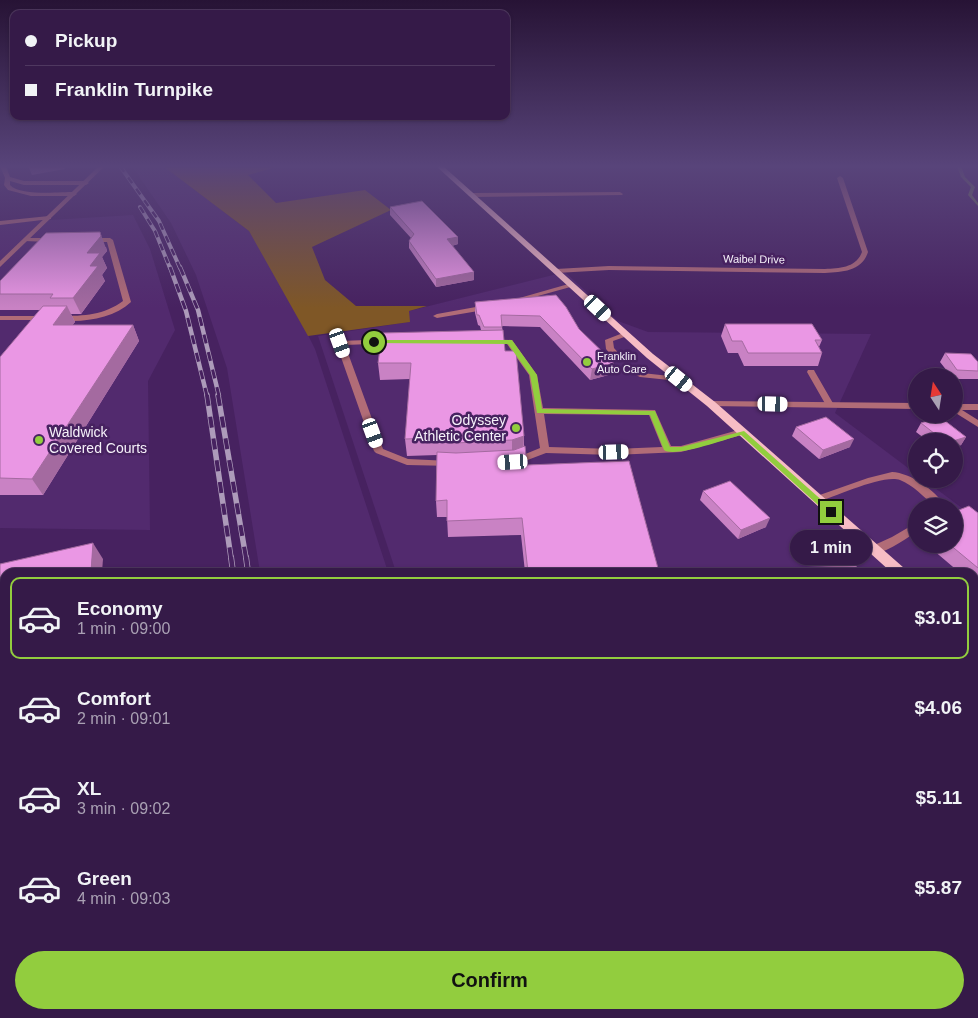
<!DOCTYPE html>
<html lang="en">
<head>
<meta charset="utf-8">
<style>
	:root { --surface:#351a48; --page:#3d234f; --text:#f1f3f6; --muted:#aaa1b4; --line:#4f3860; --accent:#92cd3e }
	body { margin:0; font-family:Arial,sans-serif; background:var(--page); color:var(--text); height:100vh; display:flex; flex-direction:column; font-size:19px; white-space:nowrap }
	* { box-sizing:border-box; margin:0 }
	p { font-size:16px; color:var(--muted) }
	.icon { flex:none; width:28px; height:28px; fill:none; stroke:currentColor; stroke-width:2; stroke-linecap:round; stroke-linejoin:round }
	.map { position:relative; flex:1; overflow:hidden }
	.details { position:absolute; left:0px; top:568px; width:979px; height:451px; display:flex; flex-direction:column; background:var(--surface); border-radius:15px 15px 0 0; box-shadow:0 1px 4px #0004,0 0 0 1px var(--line) }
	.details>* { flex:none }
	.hud { position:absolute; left:10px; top:10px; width:500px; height:110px; border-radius:10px; box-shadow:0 1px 4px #0004,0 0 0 1px var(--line); display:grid; align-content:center; height:110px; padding:0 15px; background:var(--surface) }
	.needle { width:32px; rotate:348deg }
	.buttons { position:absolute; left:908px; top:368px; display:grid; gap:10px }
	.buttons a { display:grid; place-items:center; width:55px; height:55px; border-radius:50%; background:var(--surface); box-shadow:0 1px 4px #0004,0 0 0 1px var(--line); font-size:25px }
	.end { position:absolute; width:22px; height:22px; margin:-11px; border:6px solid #92cd3e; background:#111; box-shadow:0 0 0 2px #111 }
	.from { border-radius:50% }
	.bubble { position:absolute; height:35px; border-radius:18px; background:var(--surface); box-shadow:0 1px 4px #0004,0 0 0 1px var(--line); font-size:16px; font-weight:800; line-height:35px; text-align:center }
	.car { position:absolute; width:15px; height:30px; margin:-15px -8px; border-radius:6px; box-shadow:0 0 4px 1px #0007; background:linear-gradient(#fff 24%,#345 0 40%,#fff 0 76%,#345 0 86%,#fff 0) }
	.hud b { display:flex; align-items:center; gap:18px; height:48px; font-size:19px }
	.hud b+b { border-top:1px solid var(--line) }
	.hud i { width:12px; height:12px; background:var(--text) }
	ul { padding:9px 0 0; list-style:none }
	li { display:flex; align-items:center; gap:15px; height:82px; margin:0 10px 8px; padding:0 5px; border:2px solid transparent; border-radius:10px }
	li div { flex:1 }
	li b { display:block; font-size:19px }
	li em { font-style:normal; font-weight:800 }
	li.current { border-color:var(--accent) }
	li>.icon { width:45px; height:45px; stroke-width:1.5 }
	.action { display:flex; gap:10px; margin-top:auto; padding:10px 15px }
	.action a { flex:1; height:58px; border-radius:30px; background:var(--accent); color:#111; font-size:20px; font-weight:800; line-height:58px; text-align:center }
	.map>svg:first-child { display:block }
</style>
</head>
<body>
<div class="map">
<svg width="978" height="1018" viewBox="0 0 978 1018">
	<rect width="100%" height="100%" fill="#472260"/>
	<!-- built -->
	<g fill="#522a6e" fill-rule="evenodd">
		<polygon points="132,166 163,166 249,231 282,283 315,349 388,572 260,572 227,368 196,275 171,223"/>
		<polygon points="133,215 150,249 175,330 148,381 150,530 0,528 0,223"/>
		<path d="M 565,272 L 618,321 L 648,332 L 871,334 L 835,413 L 916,474 L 916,479 L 923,479 L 978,520 L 978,1018 L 544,1018 L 542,1014 L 974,1014 L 974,572 L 396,572 L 318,336 L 409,322 L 409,311 ZM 916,506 L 954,506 L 954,544 L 916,544 Z"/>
		<polygon points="330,1014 463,1014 464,1018 331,1018"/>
	</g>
	<!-- forest -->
	<polygon fill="#7f5726" points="163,166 280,166 248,175 276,203 365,190 391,210 312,247 325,280 356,306 427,306 409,311 410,322 308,336 249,231"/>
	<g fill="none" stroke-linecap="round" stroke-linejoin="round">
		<!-- stream -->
		<polygon fill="#748951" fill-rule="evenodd" points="957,166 961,166 965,177 975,187 972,195 978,203 978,206 968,195 971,187 961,177"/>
		<!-- service -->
		<g fill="#b16c77" fill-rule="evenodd">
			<polygon points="49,216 51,217 51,219 0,225 0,221"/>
			<polygon points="26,238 51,238 54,240 51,242 24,241 24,239"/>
			<path d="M 110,238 L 113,240 L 131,302 C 113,319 82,323 58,320 L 57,318 L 61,316 C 84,316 104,315 123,301 L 107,242 L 91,242 L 88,240 L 91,238 Z"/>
			<polygon points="572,283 575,285 574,286 509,304 505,302"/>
			<polygon points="487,305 490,305 490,309 437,318 433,316 437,314"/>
			<polygon points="0,316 46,316 50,318 46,320 0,320"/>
			<polygon points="623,333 626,333 630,335 613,341 614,348 621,356 620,358 614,358 606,349 605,340"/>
			<polygon points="393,339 397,341 396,343 345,345 383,449 408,459 450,461 455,464 453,466 407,465 376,453 374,451 336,343 340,341"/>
			<path d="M 487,339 L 512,340 L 537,375 L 543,408 L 655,410 L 671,446 L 681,446 L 742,429 L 746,432 L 745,434 L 681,452 L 614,455 L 546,453 L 517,464 L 511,464 L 509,462 L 511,460 L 540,448 L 529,375 L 507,344 L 487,343 ZM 544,414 L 649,415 L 662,447 L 614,449 L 549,447 Z"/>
			<polygon points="630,368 636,368 642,373 679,377 683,379 679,381 640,377 630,372"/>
			<polygon points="808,370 814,370 815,372 834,405 833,407 827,407 807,372"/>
			<path d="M 892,472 C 911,473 935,490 945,506 L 934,506 C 924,497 913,485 900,480 C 883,474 835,497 817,502 L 812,499 L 814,497 L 868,478 Z"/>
			<path d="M 916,523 L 916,532 C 906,539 882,556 870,553 L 869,550 L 870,547 L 892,537 Z"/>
			<rect x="974" y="765" width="4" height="14"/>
		</g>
		<!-- minor -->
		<g fill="#b16c77" fill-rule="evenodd">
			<path d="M 0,166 L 6,166 L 10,177 L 24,181 L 86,181 L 89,183 L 86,185 L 24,185 L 10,181 L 10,185 C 20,196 59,192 74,192 L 77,194 L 74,196 L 31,196 L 8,190 L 4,185 L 5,178 Z"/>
			<path d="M 840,176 L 843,178 L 868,252 C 862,271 843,272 825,273 L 609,270 L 556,273 L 553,271 L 556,269 L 609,266 L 825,269 C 840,268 856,268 862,252 L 837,178 Z"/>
			<polygon points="620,192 623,194 622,195 471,197 468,195 471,193"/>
			<polygon points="711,401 916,403 916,409 708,406 707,404 708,402"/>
			<polygon points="954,404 978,404 978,410 962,410 978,420 978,427 954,412"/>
		</g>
		<!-- tertiary -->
		<polygon fill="#b16c77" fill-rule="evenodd" points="99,166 105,166 0,267 0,261"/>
		<!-- primary -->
		<g fill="#f7bdc5" fill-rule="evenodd">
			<polygon points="436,166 443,166 653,354 715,402 904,568 906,572 891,572 707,406 647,358"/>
			<polygon points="974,633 978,634 978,649 974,648"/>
		</g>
		<!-- rail-far4 casing -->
		<g stroke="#ad9bba" stroke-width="4">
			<g id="rail-far4">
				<polyline points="120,166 159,221 180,268"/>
				<polyline points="140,207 155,231 170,268"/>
			</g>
		</g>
		<!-- rail-far3 casing -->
		<g stroke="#ad9bba" stroke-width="4.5">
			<g id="rail-far3">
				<polyline points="170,267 186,311 207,396"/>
				<polyline points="180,267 198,310 219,396"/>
			</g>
		</g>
		<!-- rail-far2 casing -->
		<g stroke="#ad9bba" stroke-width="5.5">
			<g id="rail-far2">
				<polyline points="207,395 231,558"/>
				<polyline points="218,395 246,558"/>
			</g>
		</g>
		<!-- rail-far1 casing -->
		<g stroke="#ad9bba" stroke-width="6">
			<g id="rail-far1">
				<polyline points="231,557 233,572"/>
				<polyline points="246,557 248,572"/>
			</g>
		</g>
		<!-- rail casing -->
		<g stroke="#ad9bba" stroke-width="8">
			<g id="rail">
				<polyline points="295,1014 295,1018"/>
				<polyline points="318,1014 319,1018"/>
			</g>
		</g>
		<!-- rail-far4 -->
		<use href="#rail-far4" stroke="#472260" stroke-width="2.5" stroke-dasharray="7" stroke-linecap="butt"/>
		<!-- rail-far3 -->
		<use href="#rail-far3" stroke="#472260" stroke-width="3" stroke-dasharray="9" stroke-linecap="butt"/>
		<!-- rail-far2 -->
		<use href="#rail-far2" stroke="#472260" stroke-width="4" stroke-dasharray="11" stroke-linecap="butt"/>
		<!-- rail-far1 -->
		<use href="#rail-far1" stroke="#472260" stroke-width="4.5" stroke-dasharray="14" stroke-linecap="butt"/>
		<!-- rail -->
		<use href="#rail" stroke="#472260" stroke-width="5.5" stroke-dasharray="17" stroke-linecap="butt"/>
	</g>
	<!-- wall -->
	<g fill="#c982c4">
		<polygon points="390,207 458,237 458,244 452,246 474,272 474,280 436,287 409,248 409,241 411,238 390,215"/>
		<polygon points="106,247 107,251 102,257 107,268 102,275 105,281 81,314 71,314 75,322 72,325 133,325 139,341 43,495 0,495 0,357 40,310 0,310 0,281"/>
		<polygon points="556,295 579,329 612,374 590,380 540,327 502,326 505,351 524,436 524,447 527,465 659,572 859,572 525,572 521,535 448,537 447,517 437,517 436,501 437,455 407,456 405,439 410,379 380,380 378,363 481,330 480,326 478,325 475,313 475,302"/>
		<polygon points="725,324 822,340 819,347 822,353 818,366 744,366 738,353 728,353 721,336"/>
		<polygon points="945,353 978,362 978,379 954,379 954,376 951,376 940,362"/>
		<polygon points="940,417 966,437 961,445 954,448 954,441 928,441 916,432 921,423"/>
		<polygon points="796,427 850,447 819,459 792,436"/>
		<polygon points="703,491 766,527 738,539 700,500"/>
		<polygon points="978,513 978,589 974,586 974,572 959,572 926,544 954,544"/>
	</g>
	<!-- shaded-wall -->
	<g fill="#a46aa0">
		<polygon points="41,166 64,166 65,169 32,175 29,168"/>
		<polygon points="100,232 107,251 102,257 107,268 102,275 105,281 81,314 73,298 87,253"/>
		<polygon points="458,237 458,244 447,247 447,239"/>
		<polygon points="474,272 474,280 436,287 436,279"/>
		<polygon points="67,306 75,322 61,341 53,325"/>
		<polygon points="133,325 139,341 43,495 32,479"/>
		<polygon points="614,363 612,374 590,380 592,369"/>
		<polygon points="524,436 523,452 512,457 512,440"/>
		<polygon points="966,437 961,445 954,448 954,441"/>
		<polygon points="854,439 850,447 819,459 823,450"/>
		<polygon points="770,518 766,527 738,539 741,530"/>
		<polygon points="93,543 103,559 102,572 91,572"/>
		<polygon points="5,820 5,838 0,840 0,822"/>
	</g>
	<!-- building -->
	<g fill="#ea97e4" stroke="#a46aa0">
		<polygon points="27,166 41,166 29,168"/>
		<polygon points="422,201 458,237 447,239 474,272 436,279 409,241 414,234 390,207"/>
		<polygon points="100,232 101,236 87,253 100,253 90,266 98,266 73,298 50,298 53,294 0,294 0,281 46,233"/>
		<polygon points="556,295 566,307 579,329 614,363 592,369 540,316 501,315 502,327 484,327 479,315 477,315 475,302"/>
		<polygon points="43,306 67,306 53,325 133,325 32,479 0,478 0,357"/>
		<polygon points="725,324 812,324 822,340 815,340 822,353 748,353 742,341 732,341"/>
		<polygon points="503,330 505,351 516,351 524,436 512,440 456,443 437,442 437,438 405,439 411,363 378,363 382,333"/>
		<polygon points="945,353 971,354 978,362 978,371 957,370"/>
		<polygon points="826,417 854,439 823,450 796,427"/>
		<polygon points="940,417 966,437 953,441 944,441 921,423"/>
		<polygon points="525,446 527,465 629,461 659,572 856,566 859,572 528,572 522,518 447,521 447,500 436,501 437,452 456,453 514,450"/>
		<polygon points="730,481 770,518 741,530 703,491"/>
		<polygon points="969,506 978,513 978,568 949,544 954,544 954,512"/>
		<polygon points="93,543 91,572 5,572 5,820 0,822 0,564"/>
	</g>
	<!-- sky -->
	<linearGradient id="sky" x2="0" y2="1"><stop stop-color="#271335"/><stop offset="0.54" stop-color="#58447a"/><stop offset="1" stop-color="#58447a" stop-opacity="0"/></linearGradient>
	<rect width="978" height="308" fill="url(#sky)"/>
	<!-- route -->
	<path fill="#92cd3e" d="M 374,340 L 512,340 L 537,375 L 542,409 L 655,411 L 670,447 L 681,447 L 744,431 L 835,512 L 834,514 L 828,514 L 741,435 C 726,439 675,458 664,450 L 650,415 L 537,413 L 530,375 L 508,344 L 372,343 L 371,342 Z"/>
	<!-- markers -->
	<g fill="#92cd3e" stroke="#472260" stroke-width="2">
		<circle cx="587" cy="362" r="5"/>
		<circle cx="516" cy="428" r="5"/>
		<circle cx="39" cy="440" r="5"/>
	</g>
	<g text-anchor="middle" stroke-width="5" stroke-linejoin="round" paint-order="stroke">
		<!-- far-street labels -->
		<g font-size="11" fill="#f6f2fa" stroke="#472260">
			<text transform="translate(754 259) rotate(1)" y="4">Waibel Drive</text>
		</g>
		<!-- far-poi labels -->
		<g font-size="11" fill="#f6f2fa" stroke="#472260" text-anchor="start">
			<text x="597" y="360">Franklin<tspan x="597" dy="13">Auto Care</tspan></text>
		</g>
		<!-- poi labels -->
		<g font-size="14" fill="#f6f2fa" stroke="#472260" text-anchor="end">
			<text x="506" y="425">Odyssey<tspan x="506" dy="16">Athletic Center</tspan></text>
			<text x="49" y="437" text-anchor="start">Waldwick<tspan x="49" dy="16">Covered Courts</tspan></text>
		</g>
	</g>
</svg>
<div class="buttons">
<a><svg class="needle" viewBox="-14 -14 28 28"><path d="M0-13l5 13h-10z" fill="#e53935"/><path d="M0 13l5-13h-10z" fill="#aaa1b4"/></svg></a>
<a><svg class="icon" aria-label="locate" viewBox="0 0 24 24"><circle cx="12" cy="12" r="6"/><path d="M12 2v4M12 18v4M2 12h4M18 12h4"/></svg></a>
<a><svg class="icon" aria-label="layers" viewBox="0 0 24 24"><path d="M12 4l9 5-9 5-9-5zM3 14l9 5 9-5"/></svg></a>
</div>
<i class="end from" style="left:374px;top:342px"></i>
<i class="end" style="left:831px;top:512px"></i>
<div class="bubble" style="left:790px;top:530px;width:82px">1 min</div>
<i class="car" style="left:598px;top:308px;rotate:133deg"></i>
<i class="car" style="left:340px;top:343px;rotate:160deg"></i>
<i class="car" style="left:679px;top:379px;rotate:129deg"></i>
<i class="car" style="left:773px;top:404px;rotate:91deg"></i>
<i class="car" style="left:373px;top:433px;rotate:160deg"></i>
<i class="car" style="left:614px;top:452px;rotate:88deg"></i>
<i class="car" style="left:513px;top:462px;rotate:267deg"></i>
<div class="hud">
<b><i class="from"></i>Pickup</b>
<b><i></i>Franklin Turnpike</b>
</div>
<section class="details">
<ul>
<li class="current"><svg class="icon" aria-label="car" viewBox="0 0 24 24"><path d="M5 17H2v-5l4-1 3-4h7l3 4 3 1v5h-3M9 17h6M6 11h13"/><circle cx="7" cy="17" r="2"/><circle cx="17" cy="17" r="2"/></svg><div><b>Economy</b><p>1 min · 09:00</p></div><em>$3.01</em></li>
<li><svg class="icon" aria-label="car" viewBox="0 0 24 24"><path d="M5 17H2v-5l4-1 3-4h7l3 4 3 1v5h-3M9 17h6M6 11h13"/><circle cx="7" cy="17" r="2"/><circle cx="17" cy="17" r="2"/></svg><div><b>Comfort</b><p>2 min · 09:01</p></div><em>$4.06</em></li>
<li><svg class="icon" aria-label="car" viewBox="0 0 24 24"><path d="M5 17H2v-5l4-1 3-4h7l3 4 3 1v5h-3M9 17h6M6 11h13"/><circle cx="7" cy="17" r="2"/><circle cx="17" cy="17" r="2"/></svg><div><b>XL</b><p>3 min · 09:02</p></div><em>$5.11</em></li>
<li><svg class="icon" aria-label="car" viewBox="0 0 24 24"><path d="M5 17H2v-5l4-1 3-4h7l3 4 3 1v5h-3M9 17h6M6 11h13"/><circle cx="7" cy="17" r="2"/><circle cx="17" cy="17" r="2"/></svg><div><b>Green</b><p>4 min · 09:03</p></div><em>$5.87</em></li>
</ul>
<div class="action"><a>Confirm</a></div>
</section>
</div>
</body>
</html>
